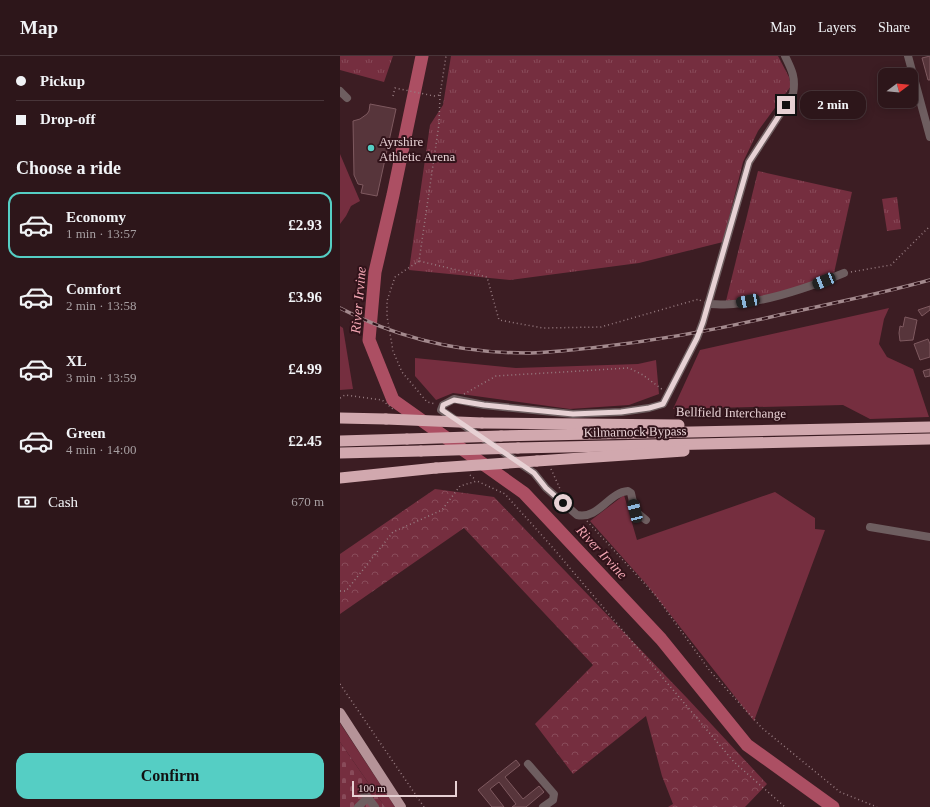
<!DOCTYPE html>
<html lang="en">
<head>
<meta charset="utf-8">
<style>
	:root { --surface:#2d161a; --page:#392327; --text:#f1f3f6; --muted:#a79fa2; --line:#483539; --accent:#55cec4 }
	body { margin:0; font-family:"Times New Roman",serif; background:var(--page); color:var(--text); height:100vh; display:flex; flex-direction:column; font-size:15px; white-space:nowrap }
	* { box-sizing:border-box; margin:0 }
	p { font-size:13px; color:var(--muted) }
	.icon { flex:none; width:22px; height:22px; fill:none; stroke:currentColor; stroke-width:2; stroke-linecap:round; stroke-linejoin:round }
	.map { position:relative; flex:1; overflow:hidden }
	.panel { display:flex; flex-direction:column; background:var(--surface); width:340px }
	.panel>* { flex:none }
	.top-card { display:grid; align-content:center; height:88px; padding:0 16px; background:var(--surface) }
	.needle { width:26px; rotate:74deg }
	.buttons { position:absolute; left:538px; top:12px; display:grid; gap:8px }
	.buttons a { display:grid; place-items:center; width:40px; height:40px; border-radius:8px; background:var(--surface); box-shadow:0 2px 10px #0003,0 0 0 1px var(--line); font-size:20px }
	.scale { position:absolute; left:12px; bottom:10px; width:105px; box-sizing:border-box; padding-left:4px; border:2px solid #e7d1d4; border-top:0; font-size:11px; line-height:14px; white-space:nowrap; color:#e7d1d4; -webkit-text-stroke:3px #31131a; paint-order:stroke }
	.end { position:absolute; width:18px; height:18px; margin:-9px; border:5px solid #e7d1d4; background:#111; box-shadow:0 0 0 2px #111 }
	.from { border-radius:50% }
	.bubble { position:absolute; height:28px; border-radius:12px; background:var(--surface); box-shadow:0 2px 10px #0003,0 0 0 1px var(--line); font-size:13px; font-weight:600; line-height:28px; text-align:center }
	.car { position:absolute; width:12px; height:24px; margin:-12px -6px; border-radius:5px; box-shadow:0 0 3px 1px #0007; background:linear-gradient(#222 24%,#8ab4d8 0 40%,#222 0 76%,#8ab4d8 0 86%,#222 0) }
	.top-card b { display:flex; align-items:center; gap:14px; height:38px; font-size:15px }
	.top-card b+b { border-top:1px solid var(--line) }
	.top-card i { width:10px; height:10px; background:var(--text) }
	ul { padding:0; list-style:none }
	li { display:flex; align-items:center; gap:12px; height:66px; margin:0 8px 6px; padding:0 8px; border:2px solid transparent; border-radius:12px }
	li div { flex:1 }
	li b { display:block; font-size:15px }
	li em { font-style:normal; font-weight:600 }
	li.active { border-color:var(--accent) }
	li>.icon { width:36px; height:36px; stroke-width:1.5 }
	h2 { padding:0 16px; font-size:18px; line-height:48px }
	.pay { display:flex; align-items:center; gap:10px; height:44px; padding:0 16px; font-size:15px }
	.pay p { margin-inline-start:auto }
	.primary-button { display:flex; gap:8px; margin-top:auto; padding:8px 16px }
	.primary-button a { flex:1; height:46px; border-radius:12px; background:var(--accent); color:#111; font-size:16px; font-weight:600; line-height:46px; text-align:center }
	header { display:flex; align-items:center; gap:24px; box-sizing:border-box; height:56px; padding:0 20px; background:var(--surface); border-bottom:1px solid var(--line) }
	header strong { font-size:19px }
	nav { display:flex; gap:22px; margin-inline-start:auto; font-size:14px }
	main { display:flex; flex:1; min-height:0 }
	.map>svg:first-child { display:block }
</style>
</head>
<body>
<header>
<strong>Map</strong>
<nav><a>Map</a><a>Layers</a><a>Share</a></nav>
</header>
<main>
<section class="panel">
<div class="top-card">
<b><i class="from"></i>Pickup</b>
<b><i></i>Drop-off</b>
</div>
<h2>Choose a ride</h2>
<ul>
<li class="active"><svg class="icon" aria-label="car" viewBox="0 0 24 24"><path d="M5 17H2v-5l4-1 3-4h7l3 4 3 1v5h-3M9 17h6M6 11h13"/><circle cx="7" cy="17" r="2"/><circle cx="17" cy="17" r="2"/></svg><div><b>Economy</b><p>1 min · 13:57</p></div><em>£2.93</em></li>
<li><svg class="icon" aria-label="car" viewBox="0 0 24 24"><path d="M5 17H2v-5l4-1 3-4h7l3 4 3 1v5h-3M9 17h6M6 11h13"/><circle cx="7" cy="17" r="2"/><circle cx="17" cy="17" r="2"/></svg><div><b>Comfort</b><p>2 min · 13:58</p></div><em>£3.96</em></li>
<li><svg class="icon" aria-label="car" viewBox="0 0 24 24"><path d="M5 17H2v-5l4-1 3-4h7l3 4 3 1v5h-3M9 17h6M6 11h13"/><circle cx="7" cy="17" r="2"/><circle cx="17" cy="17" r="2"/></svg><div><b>XL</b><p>3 min · 13:59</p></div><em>£4.99</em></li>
<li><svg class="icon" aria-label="car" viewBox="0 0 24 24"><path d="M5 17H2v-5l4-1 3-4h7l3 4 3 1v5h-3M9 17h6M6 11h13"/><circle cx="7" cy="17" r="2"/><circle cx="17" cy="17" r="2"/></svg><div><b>Green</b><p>4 min · 14:00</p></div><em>£2.45</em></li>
</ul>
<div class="pay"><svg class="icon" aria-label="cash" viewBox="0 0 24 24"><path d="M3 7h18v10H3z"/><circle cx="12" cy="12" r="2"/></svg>Cash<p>670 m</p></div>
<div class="primary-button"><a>Confirm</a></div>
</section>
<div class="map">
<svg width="590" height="751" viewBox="0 0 590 751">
	<defs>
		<pattern id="forest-crowns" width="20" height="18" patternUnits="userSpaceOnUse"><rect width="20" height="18" fill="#752e3f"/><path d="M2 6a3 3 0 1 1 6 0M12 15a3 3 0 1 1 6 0" fill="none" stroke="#894b5a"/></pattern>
		<pattern id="cemetery-stones" width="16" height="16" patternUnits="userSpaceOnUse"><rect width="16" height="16" fill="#752e3f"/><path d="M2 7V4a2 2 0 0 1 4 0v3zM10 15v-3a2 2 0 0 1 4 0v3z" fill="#894b5a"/></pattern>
		<pattern id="park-tufts" width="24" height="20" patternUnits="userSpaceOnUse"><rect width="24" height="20" fill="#752e3f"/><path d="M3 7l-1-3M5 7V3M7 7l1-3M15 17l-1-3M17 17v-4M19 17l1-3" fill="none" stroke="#894b5a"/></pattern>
	</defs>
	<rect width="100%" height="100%" fill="#3c1d23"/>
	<!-- grass -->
	<g fill="#752e3f">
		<polygon points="0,98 20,145 11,150 6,160 0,168"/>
		<polygon points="549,252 544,263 539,288 547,301 573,313 589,361 530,363 503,349 333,353 360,294"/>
		<polygon points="0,270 3,272 13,333 0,334"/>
		<polygon points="75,302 176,312 298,308 316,304 319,338 289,349 230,353 113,337 96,344 75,320"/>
		<polygon points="435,436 475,462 475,473 485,474 414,665 307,529 250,465 284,439 297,484"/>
		<polygon points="0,667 55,751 45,751 0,686"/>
	</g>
	<!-- forest -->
	<polygon fill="url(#forest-crowns)" points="95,433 154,441 347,642 427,728 405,751 328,751 333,748 322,720 306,660 233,718 195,668 253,609 124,472 0,558 0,498"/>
	<!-- cemetery -->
	<polygon fill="url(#cemetery-stones)" points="0,686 45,751 0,751"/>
	<!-- park -->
	<g fill="url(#park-tufts)">
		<polygon points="0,0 53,0 44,26 0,14"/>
		<polygon points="111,0 438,0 449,21 451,30 418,75 403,106 383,186 299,207 170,224 69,214 90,69 103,49"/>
		<polygon points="418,115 512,136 494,217 465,230 420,241 386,245"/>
		<polygon points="557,141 561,173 547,175 542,143"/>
	</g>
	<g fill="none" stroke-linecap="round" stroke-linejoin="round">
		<!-- river -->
		<polyline stroke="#ac4f63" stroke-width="13" points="82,0 53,139 35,216 29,284 53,344 184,437 321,583 407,689 493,751"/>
	</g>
	<!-- building -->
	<g fill="#57353b" stroke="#7e595f">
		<polygon points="590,0 590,24 588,24 582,2"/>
		<polygon points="30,48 56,53 37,140 21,137 23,129 18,128 14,119 13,65 20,63 27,58 29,55"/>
		<polygon points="590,250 590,254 582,260 578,254"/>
		<polygon points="565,261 577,264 573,284 560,285 559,277 560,270 563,271"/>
		<polygon points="588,283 590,288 590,301 580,304 574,288"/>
		<polygon points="590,313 590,320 585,321 583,315"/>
		<polygon points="176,704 180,709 165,721 183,743 199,730 204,736 186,751 172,751 176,748 159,726 150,733 164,751 152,751 138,734"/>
	</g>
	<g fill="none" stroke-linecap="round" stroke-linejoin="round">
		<!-- path -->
		<g stroke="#987d82" stroke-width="1.5" stroke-dasharray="1 3" stroke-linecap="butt">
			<polyline points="100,39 99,68 79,205 147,221 159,264 203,272 261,271 359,243 361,245"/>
			<polyline points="53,40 55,32 94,40 100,39 106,0"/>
			<polyline points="79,205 55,221 47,245 47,260 53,295 62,316 87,346 96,348"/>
			<polyline points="511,216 551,209 590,170"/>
			<polyline points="124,338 156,320 289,312 303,319 323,334"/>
			<polyline points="0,342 5,339 42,344 54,354"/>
			<polyline points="211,413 221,435"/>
			<polyline points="130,419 136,424"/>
			<polyline points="247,465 316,540 370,615 422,672 500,736 537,751"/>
			<polyline points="0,535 6,535 53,476 102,454 120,430 137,425 165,438 213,492 394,706 445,751"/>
			<polyline points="0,628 84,751"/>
		</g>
		<!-- minor -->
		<g stroke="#6e5e60" stroke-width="8">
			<polyline points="568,0 590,81"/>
			<polyline points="0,35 7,42"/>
			<path d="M 368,248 C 376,248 385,249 393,248 C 431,245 470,231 504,217"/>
			<path d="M 306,464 L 295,455 L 291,437 L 288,435 C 269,436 258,464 237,459 L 206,432 L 194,417 L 101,354 L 103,349 L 114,343 L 144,349 L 233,358 L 281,356 L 309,352 L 323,348 L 357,282 L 363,266 L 409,106 L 453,38 C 456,22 452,14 445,0"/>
			<polyline points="530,471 590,481"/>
			<polyline points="188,708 214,738 213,744 203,751"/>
			<polyline points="23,735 35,751"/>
			<polyline points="18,751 28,741"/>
		</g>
		<!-- major -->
		<polyline stroke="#b59398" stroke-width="10" points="0,657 61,751"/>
		<!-- highway -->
		<g stroke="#d1a8ae" stroke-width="11">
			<polyline points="0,362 46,363"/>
			<polyline points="142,367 339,369"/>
			<polyline points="161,380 590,371"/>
			<polyline points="0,385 67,383"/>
			<polyline points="178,392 590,383"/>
			<polyline points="0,397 81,395"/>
			<polyline points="197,405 344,395"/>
			<polyline points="0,422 96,412"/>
		</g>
		<!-- rail casing -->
		<g stroke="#a3898d" stroke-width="3.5">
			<path id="rail" d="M 0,252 C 57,282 122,297 187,297 C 208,297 230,294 251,292 C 314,285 377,274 439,259 C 489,248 540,238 590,224"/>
		</g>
		<!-- rail -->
		<use href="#rail" stroke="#31131a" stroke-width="2" stroke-dasharray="6" stroke-linecap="butt"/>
		<!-- highway-bridge -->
		<g stroke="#d1a8ae" stroke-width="11">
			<polyline points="46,363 142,367"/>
			<polyline points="67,383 161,380"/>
			<polyline points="81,395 178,392"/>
			<polyline points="96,412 197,405"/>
		</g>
	</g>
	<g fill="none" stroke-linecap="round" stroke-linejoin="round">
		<!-- route -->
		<polyline stroke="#e7d1d4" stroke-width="5" points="223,447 206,432 194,417 102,354 103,349 114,344 144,349 233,358 281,356 309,352 323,348 357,282 363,266 409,106 446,49"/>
	</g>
	<!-- markers -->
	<circle fill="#55cec4" stroke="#31131a" stroke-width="1.5" cx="31" cy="92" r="4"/>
	<g text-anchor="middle" stroke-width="4" stroke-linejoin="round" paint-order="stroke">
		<!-- poi labels -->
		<g font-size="13" fill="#e7d1d4" stroke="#31131a" text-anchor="start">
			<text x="39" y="90">Ayrshire<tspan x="39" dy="15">Athletic Arena</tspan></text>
		</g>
		<!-- street labels -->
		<g font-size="13" fill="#e7d1d4" stroke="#31131a">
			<text transform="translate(391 356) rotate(1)" y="5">Bellfield Interchange</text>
			<text transform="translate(295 375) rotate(-1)" y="5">Kilmarnock Bypass</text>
		</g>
		<!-- water labels -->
		<g font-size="14" font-style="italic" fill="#f4a7b4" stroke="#31131a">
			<text transform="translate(18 244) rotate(-85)" y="5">River Irvine</text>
			<text transform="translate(262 496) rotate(47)" y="5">River Irvine</text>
		</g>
	</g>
</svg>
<div class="buttons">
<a><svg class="needle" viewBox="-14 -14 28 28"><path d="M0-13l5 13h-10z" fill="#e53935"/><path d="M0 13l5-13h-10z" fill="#a79fa2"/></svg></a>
</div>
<div class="scale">100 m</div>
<i class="end from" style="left:223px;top:447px"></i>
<i class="end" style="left:446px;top:49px"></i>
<div class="bubble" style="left:460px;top:35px;width:66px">2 min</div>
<i class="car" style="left:484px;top:225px;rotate:248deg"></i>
<i class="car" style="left:408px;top:245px;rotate:259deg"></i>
<i class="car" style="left:295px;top:455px;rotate:346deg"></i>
</div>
</main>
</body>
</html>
